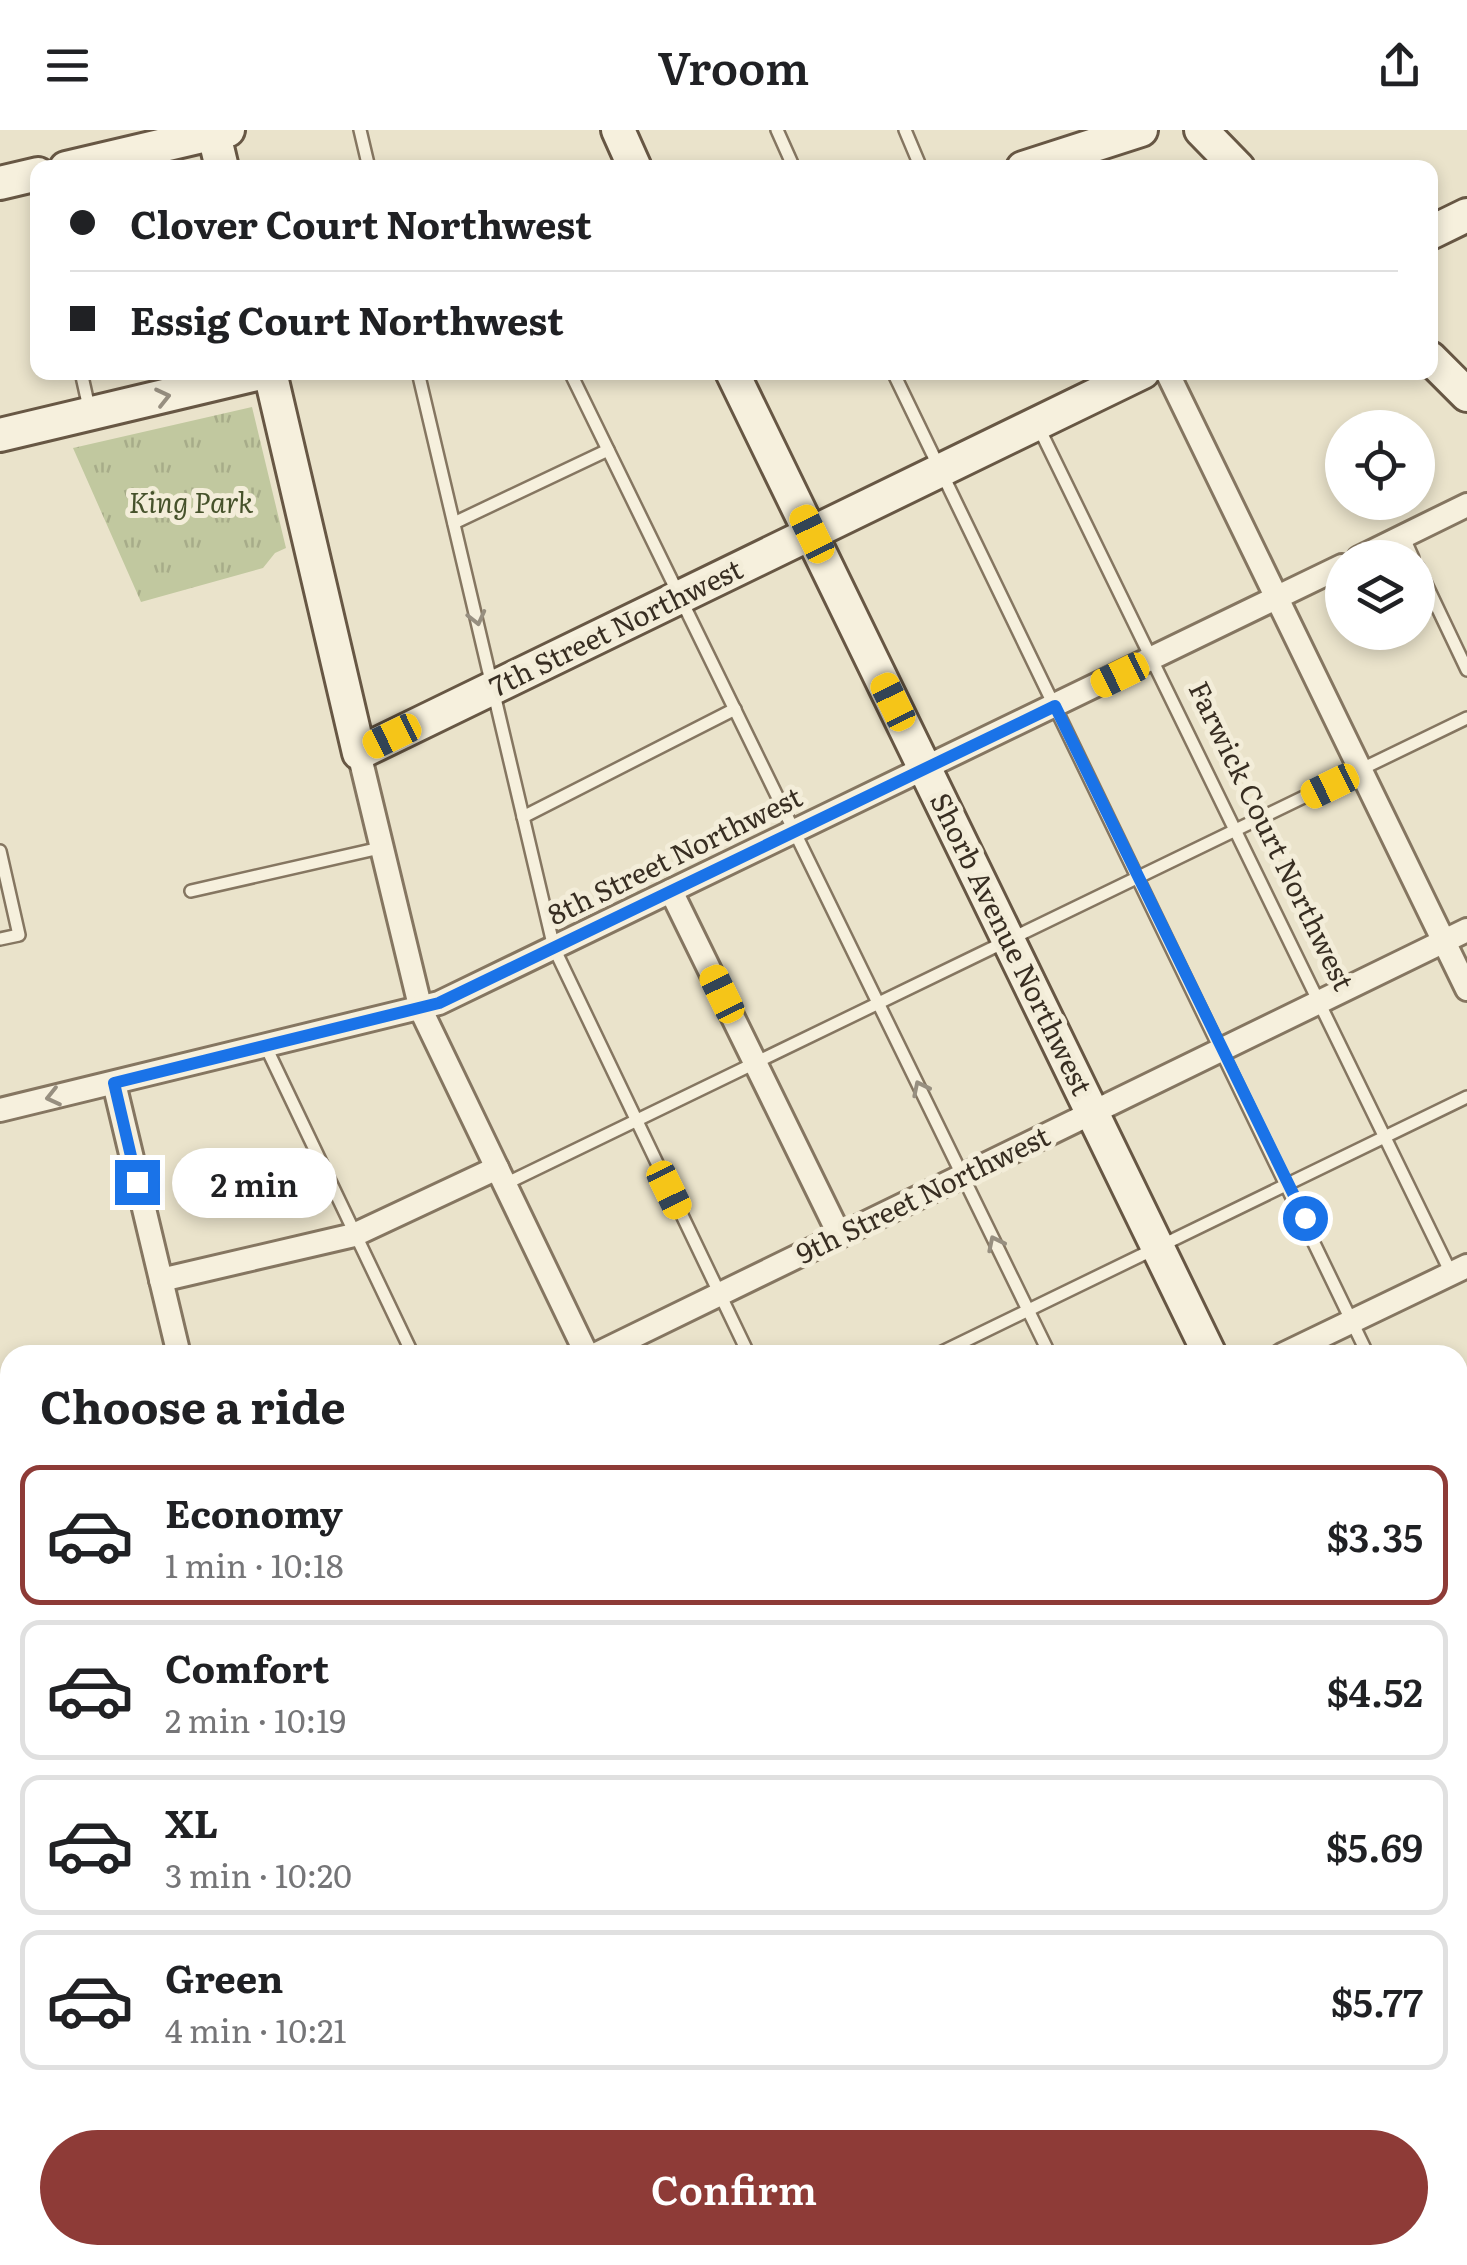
<!DOCTYPE html>
<html lang="en">
<head>
<meta charset="utf-8">
<style>
	:root { --surface:#fff; --page:#f2f2f2; --text:#202124; --muted:#757577; --line:#e0e0e0; --accent:#8e3b37 }
	body { margin:0; font-family:Literata,serif; background:var(--page); color:var(--text); height:100vh; display:flex; flex-direction:column; font-size:38px; white-space:nowrap }
	* { box-sizing:border-box; margin:0 }
	p { font-size:32px; color:var(--muted) }
	.icon { flex:none; width:55px; height:55px; fill:none; stroke:currentColor; stroke-width:2; stroke-linecap:round; stroke-linejoin:round }
	.map { position:relative; flex:1; overflow:hidden }
	.drawer { position:absolute; left:0px; top:1215px; width:1468px; height:920px; display:flex; flex-direction:column; background:var(--surface); border-radius:30px 30px 0 0; box-shadow:0 5px 15px #0003 }
	.drawer>* { flex:none }
	.banner { position:absolute; left:30px; top:30px; width:1408px; height:220px; border-radius:20px; box-shadow:0 5px 15px #0003; display:grid; align-content:center; height:220px; padding:0 40px; background:var(--surface) }
	.controls { position:absolute; left:1325px; top:280px; display:grid; gap:20px }
	.controls a { display:grid; place-items:center; width:110px; height:110px; border-radius:50%; background:var(--surface); box-shadow:0 5px 15px #0003; font-size:50px }
	.end { position:absolute; width:45px; height:45px; margin:-22px; border:12px solid #1a73e8; background:#fff; box-shadow:0 0 0 5px #fff }
	.from { border-radius:50% }
	.bubble { position:absolute; height:70px; border-radius:35px; background:var(--surface); box-shadow:0 5px 15px #0003; font-size:32px; font-weight:600; line-height:70px; text-align:center }
	.car { position:absolute; width:30px; height:60px; margin:-30px -15px; border-radius:12px; box-shadow:0 0 8px 2px #0007; background:linear-gradient(#f5c518 24%,#345 0 40%,#f5c518 0 76%,#345 0 86%,#f5c518 0) }
	.banner b { display:flex; align-items:center; gap:35px; height:95px; font-size:38px }
	.banner b+b { border-top:2px solid var(--line) }
	.banner i { width:25px; height:25px; background:var(--text) }
	ul { padding:0; list-style:none }
	li { display:flex; align-items:center; gap:30px; height:140px; margin:0 20px 15px; padding:0 20px; border:5px solid var(--line); border-radius:20px }
	li div { flex:1 }
	li b { display:block; font-size:38px }
	li em { font-style:normal; font-weight:600 }
	li.on { border-color:var(--accent) }
	li>.icon { width:90px; height:90px; stroke-width:1.5 }
	h2 { padding:0 40px; font-size:45px; line-height:120px }
	.action { display:flex; gap:20px; margin-top:auto; padding:20px 40px }
	.action a { flex:1; height:115px; border-radius:60px; background:var(--accent); color:#fff; font-size:40px; font-weight:600; line-height:115px; text-align:center }
	header { display:flex; justify-content:space-between; align-items:center; height:130px; padding:0 40px; background:var(--surface); font-size:45px; font-weight:600 }
	.map>svg:first-child { display:block }
</style>
</head>
<body>
<header><svg class="icon" aria-label="menu" viewBox="0 0 24 24"><path d="M4 6h16M4 12h16M4 18h16"/></svg>Vroom<svg class="icon" aria-label="share" viewBox="0 0 24 24"><path d="M12 15V3M7 8l5-5 5 5M5 13v7h14v-7"/></svg></header>
<div class="map">
<svg width="1467" height="2135" viewBox="0 0 1467 2135">
	<defs>
		<pattern id="park-tufts" width="24" height="20" patternUnits="userSpaceOnUse" patternTransform="scale(2.5)"><rect width="24" height="20" fill="#c1c89f"/><path d="M3 7l-1-3M5 7V3M7 7l1-3M15 17l-1-3M17 17v-4M19 17l1-3" fill="none" stroke="#a7ac89"/></pattern>
	</defs>
	<rect width="100%" height="100%" fill="#eae3cb"/>
	<!-- park -->
	<polygon fill="url(#park-tufts)" points="252,277 286,418 275,423 263,438 141,472 73,318"/>
	<g fill="none" stroke-linecap="round" stroke-linejoin="round">
		<!-- lane casing -->
		<g stroke="#857661" stroke-width="16">
			<g id="lane">
				<polyline points="360,0 369,38"/>
				<polyline points="777,0 794,38"/>
				<polyline points="905,0 921,38"/>
				<polyline points="81,242 90,282"/>
				<polyline points="418,242 554,818 749,1225"/>
				<polyline points="570,242 1050,1225"/>
				<polyline points="893,242 1368,1225"/>
				<polyline points="1039,298 1451,1143"/>
				<polyline points="454,393 608,320"/>
				<polyline points="1403,406 1413,428"/>
				<polyline points="1418,437 1467,540"/>
				<polyline points="523,687 735,579"/>
				<polyline points="0,721 19,805 0,809"/>
				<polyline points="191,761 380,718"/>
				<polyline points="266,917 413,1225"/>
				<polyline points="505,1054 1467,588"/>
				<polyline points="936,1225 1467,967"/>
				<polyline points="1458,1453 1467,1472"/>
				<polyline points="1458,1874 1467,1869"/>
				<polyline points="1458,2022 1467,2041"/>
				<polyline points="0,2096 10,2093"/>
				<polyline points="1039,2125 1044,2135"/>
				<polyline points="1157,2125 1161,2135"/>
				<polyline points="1273,2125 1278,2135"/>
				<polyline points="43,2135 51,2135"/>
				<polyline points="919,2135 939,2125"/>
			</g>
		</g>
		<!-- street casing -->
		<g stroke="#857661" stroke-width="28">
			<g id="street">
				<polyline points="1167,242 1467,859"/>
				<polyline points="1359,428 1467,375"/>
				<polyline points="359,623 421,880 587,1225"/>
				<polyline points="671,761 840,1106"/>
				<polyline points="114,953 179,1225"/>
				<polyline points="0,980 439,873 1342,436"/>
				<polyline points="161,1150 354,1105 497,1038"/>
				<polyline points="595,1225 1467,800"/>
				<polyline points="1282,1225 1467,1136"/>
				<polyline points="1458,1412 1467,1407"/>
				<polyline points="1458,1666 1467,1662"/>
				<polyline points="0,1681 10,1690"/>
				<polyline points="518,2125 529,2135"/>
				<polyline points="487,2135 508,2125"/>
			</g>
		</g>
		<!-- secondary casing -->
		<g stroke="#675744" stroke-width="38">
			<g id="secondary">
				<polyline points="213,0 222,38"/>
				<polyline points="618,0 635,38"/>
				<polyline points="1201,0 1238,38"/>
				<polyline points="66,38 228,0"/>
				<polyline points="1023,38 1141,0"/>
				<polyline points="0,53 38,44"/>
				<polyline points="1430,103 1467,85"/>
				<polyline points="1430,228 1467,265"/>
				<polyline points="270,242 359,623 1143,242"/>
				<polyline points="732,242 1210,1225"/>
				<polyline points="0,305 265,242"/>
				<polyline points="1458,1739 1467,1758"/>
				<polyline points="1458,2084 1467,2080"/>
				<polyline points="1352,2135 1373,2125"/>
			</g>
		</g>
		<!-- primary casing -->
		<g stroke="#544534" stroke-width="42">
			<g id="primary">
				<polyline points="0,1388 10,1401"/>
				<polyline points="0,2006 10,2015"/>
				<polyline points="142,2125 154,2135"/>
				<polyline points="853,2125 863,2135"/>
			</g>
		</g>
		<!-- lane -->
		<use href="#lane" stroke="#f6f0dd" stroke-width="11"/>
		<!-- street -->
		<use href="#street" stroke="#f6f0dd" stroke-width="22"/>
		<!-- secondary -->
		<use href="#secondary" stroke="#f6f0dd" stroke-width="32"/>
		<!-- primary -->
		<use href="#primary" stroke="#e8d8a8" stroke-width="38"/>
	</g>
	<!-- one-way arrows -->
	<defs><path id="oneway-chevron" d="M-2-3.5L2.5 0L-2 3.5" fill="none" stroke-width="1.6" stroke-linecap="round" stroke-linejoin="round" transform="scale(2.5)"/></defs>
	<g stroke="#978f80">
		<use href="#oneway-chevron" transform="translate(163 267) rotate(-13)"/>
		<use href="#oneway-chevron" transform="translate(477 488) rotate(76)"/>
		<use href="#oneway-chevron" transform="translate(920 958) rotate(-116)"/>
		<use href="#oneway-chevron" transform="translate(53 967) rotate(167)"/>
		<use href="#oneway-chevron" transform="translate(995 1113) rotate(-116)"/>
	</g>
	<g fill="none" stroke-linecap="round" stroke-linejoin="round">
		<!-- route -->
		<polyline stroke="#1a73e8" stroke-width="12" points="137,1052 114,953 439,873 1055,576 1305,1088"/>
	</g>
	<g text-anchor="middle" stroke-width="10" stroke-linejoin="round" paint-order="stroke">
		<!-- park labels -->
		<g font-size="28" font-style="italic" fill="#46522b" stroke="#f3edd9">
			<text x="191" y="383">King Park</text>
		</g>
		<!-- street labels -->
		<g font-size="28" fill="#382e22" stroke="#f3edd9">
			<text transform="translate(616 498) rotate(-26)" y="10">7th Street Northwest</text>
			<text transform="translate(1271 706) rotate(64)" y="10">Farwick Court Northwest</text>
			<text transform="translate(675 726) rotate(-26)" y="10">8th Street Northwest</text>
			<text transform="translate(1011 814) rotate(64)" y="10">Shorb Avenue Northwest</text>
			<text transform="translate(923 1065) rotate(-26)" y="10">9th Street Northwest</text>
		</g>
	</g>
</svg>
<div class="controls">
<a><svg class="icon" aria-label="locate" viewBox="0 0 24 24"><circle cx="12" cy="12" r="6"/><path d="M12 2v4M12 18v4M2 12h4M18 12h4"/></svg></a>
<a><svg class="icon" aria-label="layers" viewBox="0 0 24 24"><path d="M12 4l9 5-9 5-9-5zM3 14l9 5 9-5"/></svg></a>
</div>
<i class="end from" style="left:1305px;top:1088px"></i>
<i class="end" style="left:137px;top:1052px"></i>
<div class="bubble" style="left:172px;top:1018px;width:165px">2 min</div>
<i class="car" style="left:812px;top:404px;rotate:334deg"></i>
<i class="car" style="left:1120px;top:545px;rotate:244deg"></i>
<i class="car" style="left:893px;top:572px;rotate:334deg"></i>
<i class="car" style="left:392px;top:606px;rotate:244deg"></i>
<i class="car" style="left:1330px;top:656px;rotate:244deg"></i>
<i class="car" style="left:722px;top:864px;rotate:334deg"></i>
<i class="car" style="left:669px;top:1060px;rotate:154deg"></i>
<div class="banner">
<b><i class="from"></i>Clover Court Northwest</b>
<b><i></i>Essig Court Northwest</b>
</div>
<section class="drawer">
<h2>Choose a ride</h2>
<ul>
<li class="on"><svg class="icon" aria-label="car" viewBox="0 0 24 24"><path d="M5 17H2v-5l4-1 3-4h7l3 4 3 1v5h-3M9 17h6M6 11h13"/><circle cx="7" cy="17" r="2"/><circle cx="17" cy="17" r="2"/></svg><div><b>Economy</b><p>1 min · 10:18</p></div><em>$3.35</em></li>
<li><svg class="icon" aria-label="car" viewBox="0 0 24 24"><path d="M5 17H2v-5l4-1 3-4h7l3 4 3 1v5h-3M9 17h6M6 11h13"/><circle cx="7" cy="17" r="2"/><circle cx="17" cy="17" r="2"/></svg><div><b>Comfort</b><p>2 min · 10:19</p></div><em>$4.52</em></li>
<li><svg class="icon" aria-label="car" viewBox="0 0 24 24"><path d="M5 17H2v-5l4-1 3-4h7l3 4 3 1v5h-3M9 17h6M6 11h13"/><circle cx="7" cy="17" r="2"/><circle cx="17" cy="17" r="2"/></svg><div><b>XL</b><p>3 min · 10:20</p></div><em>$5.69</em></li>
<li><svg class="icon" aria-label="car" viewBox="0 0 24 24"><path d="M5 17H2v-5l4-1 3-4h7l3 4 3 1v5h-3M9 17h6M6 11h13"/><circle cx="7" cy="17" r="2"/><circle cx="17" cy="17" r="2"/></svg><div><b>Green</b><p>4 min · 10:21</p></div><em>$5.77</em></li>
</ul>
<div class="action"><a>Confirm</a></div>
</section>
</div>
</body>
</html>
